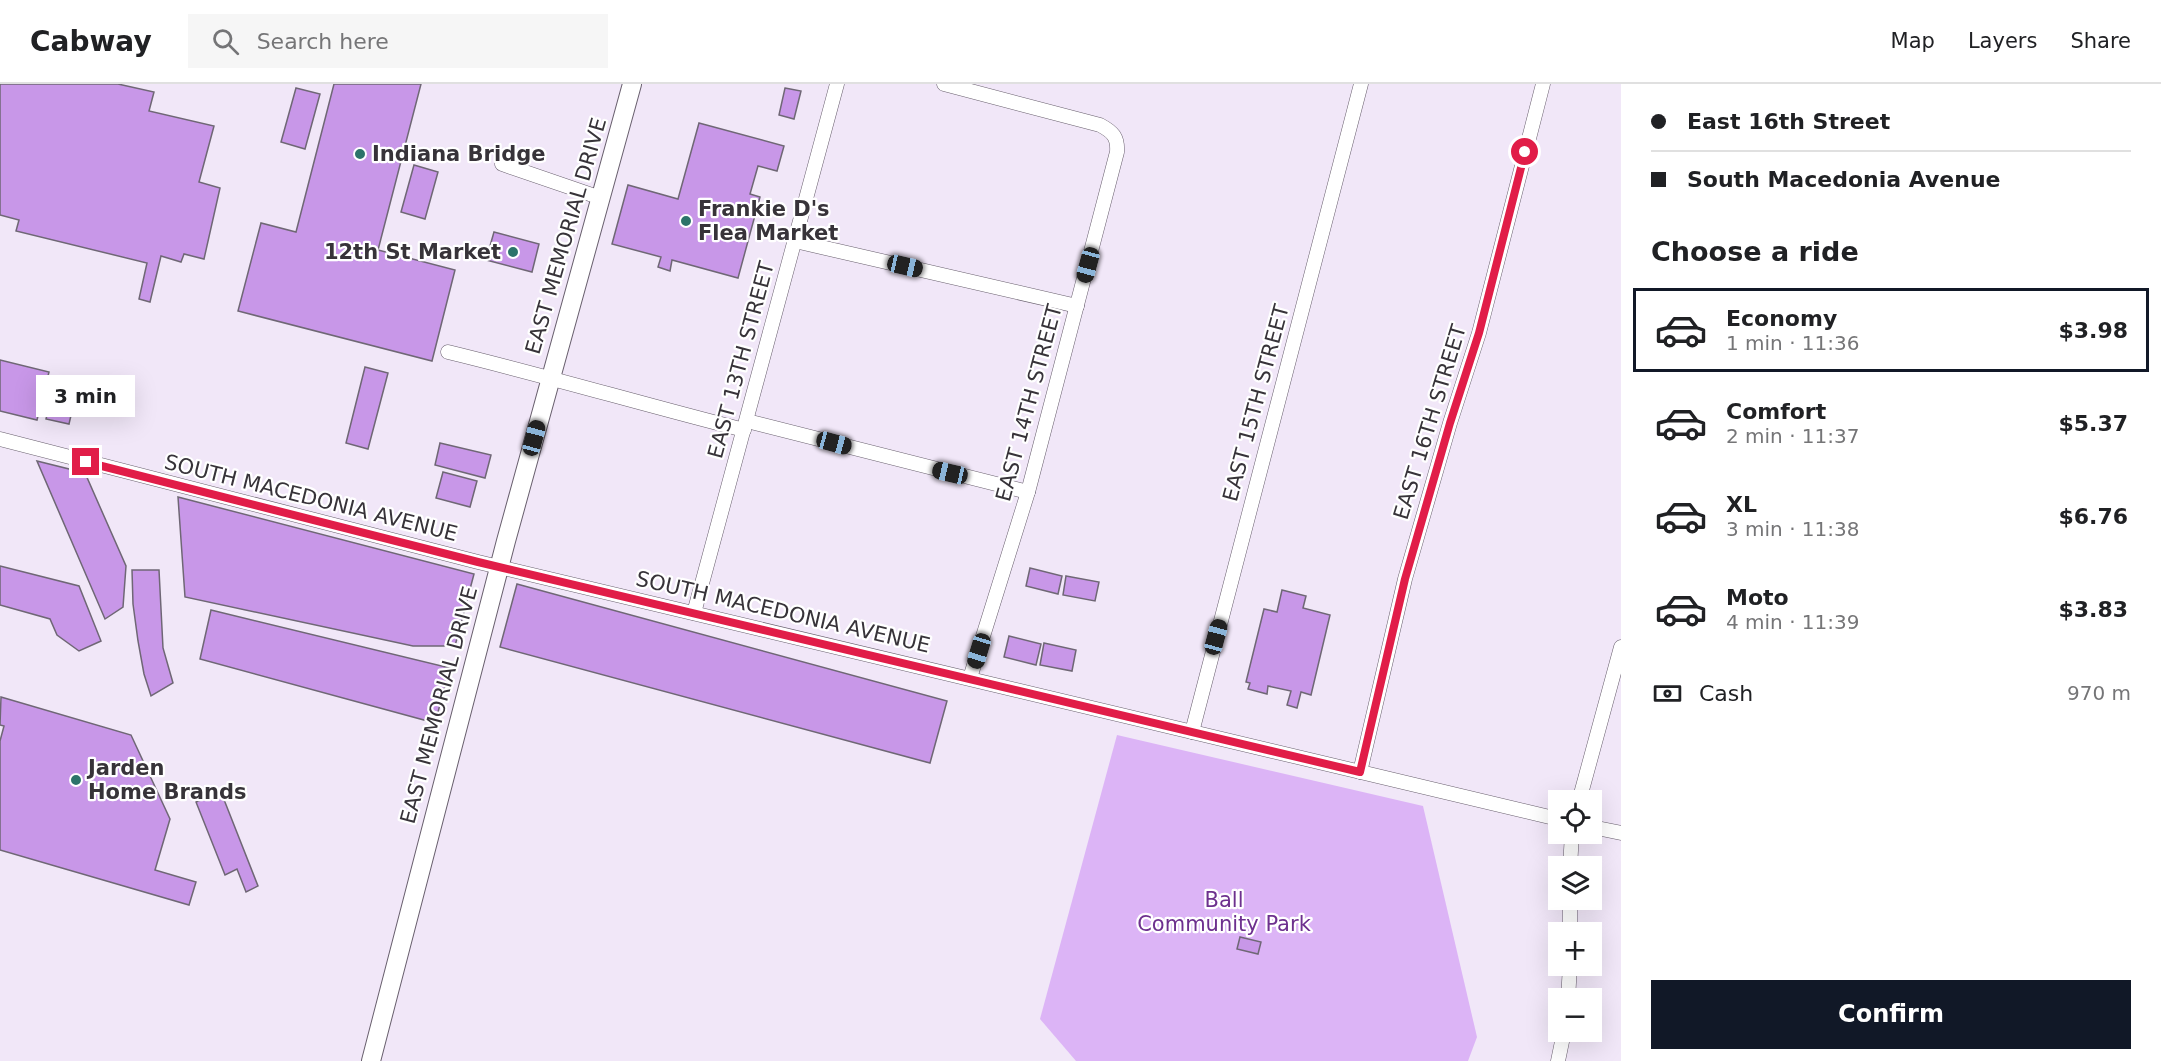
<!DOCTYPE html>
<html lang="en">
<head>
<meta charset="utf-8">
<style>
	:root { --surface:#fff; --page:#f6f6f6; --text:#202124; --muted:#757577; --line:#e0e0e0; --accent:#111827 }
	body { margin:0; font-family:"DejaVu Sans",sans-serif; background:var(--page); color:var(--text); height:100vh; display:flex; flex-direction:column; font-size:22px; white-space:nowrap }
	* { box-sizing:border-box; margin:0 }
	p { font-size:20px; color:var(--muted) }
	.icon { flex:none; width:33px; height:33px; fill:none; stroke:currentColor; stroke-width:2; stroke-linecap:round; stroke-linejoin:round }
	.map { position:relative; flex:1; overflow:hidden }
	.details { display:flex; flex-direction:column; background:var(--surface); width:540px }
	.details>* { flex:none }
	.banner { display:grid; align-content:center; height:132px; padding:0 30px; background:var(--surface) }
	.fabs { position:absolute; left:1548px; top:706px; display:grid; gap:12px }
	.fabs a { display:grid; place-items:center; width:54px; height:54px; border-radius:0px; background:var(--surface); box-shadow:0 6px 24px #0002; font-size:30px }
	.end { position:absolute; width:27px; height:27px; margin:-14px; border:8px solid #e11d48; background:#fff; box-shadow:0 0 0 3px #fff }
	.from { border-radius:50% }
	.bubble { position:absolute; height:42px; border-radius:0px; background:var(--surface); box-shadow:0 6px 24px #0002; font-size:20px; font-weight:600; line-height:42px; text-align:center }
	.car { position:absolute; width:18px; height:36px; margin:-18px -9px; border-radius:8px; box-shadow:0 0 4px 2px #0007; background:linear-gradient(#222 24%,#8ab4d8 0 40%,#222 0 76%,#8ab4d8 0 86%,#222 0) }
	.banner b { display:flex; align-items:center; gap:21px; height:57px; font-size:22px }
	.banner b+b { border-top:2px solid var(--line) }
	.banner i { width:15px; height:15px; background:var(--text) }
	ul { padding:0; list-style:none }
	li { display:flex; align-items:center; gap:18px; height:84px; margin:0 12px 9px; padding:0 18px; border:3px solid transparent; border-radius:0px }
	li div { flex:1 }
	li b { display:block; font-size:22px }
	li em { font-style:normal; font-weight:600 }
	li.on { border-color:var(--accent) }
	li>.icon { width:54px; height:54px; stroke-width:1.5 }
	h2 { padding:0 30px; font-size:27px; line-height:72px }
	.pay { display:flex; align-items:center; gap:15px; height:66px; padding:0 30px; font-size:22px }
	.pay p { margin-inline-start:auto }
	.primary-button { display:flex; gap:12px; margin-top:auto; padding:12px 30px }
	.primary-button a { flex:1; height:69px; border-radius:0px; background:var(--accent); color:#fff; font-size:24px; font-weight:600; line-height:69px; text-align:center }
	header { display:flex; align-items:center; gap:36px; box-sizing:border-box; height:84px; padding:0 30px; background:var(--surface); border-bottom:2px solid var(--line) }
	header strong { font-size:28px }
	nav { display:flex; gap:33px; margin-inline-start:auto; font-size:21px }
	.search { width:420px; height:54px; background:var(--page); display:flex; align-items:center; gap:15px; box-sizing:border-box; padding:0 21px; border-radius:0px; color:var(--muted); font-size:22px }
	main { display:flex; flex:1; min-height:0 }
	.map>svg:first-child { display:block }
</style>
</head>
<body>
<header>
<strong>Cabway</strong>
<div class="search"><svg class="icon" aria-label="search" viewBox="0 0 24 24"><circle cx="10" cy="10" r="6"/><path d="M15 15l6 6"/></svg>Search here</div>
<nav><a>Map</a><a>Layers</a><a>Share</a></nav>
</header>
<main>
<div class="map">
<svg width="1621" height="977" viewBox="0 0 1621 977">
	<rect width="100%" height="100%" fill="#f1e7f8"/>
	<!-- green -->
	<polygon fill="#dcb4f6" points="1117,651 1423,722 1477,953 1468,977 1076,977 1040,935"/>
	<!-- building -->
	<g fill="#c897e8" stroke="#6f6775" stroke-width="1.5">
		<polygon points="0,0 118,0 154,8 149,27 214,42 199,98 220,104 204,175 184,170 181,178 161,172 150,218 139,215 147,179 16,147 19,136 0,131"/>
		<polygon points="334,0 421,0 378,166 455,186 432,277 238,227 261,139 296,148"/>
		<polygon points="296,4 320,10 305,65 281,58"/>
		<polygon points="785,4 801,7 794,35 779,31"/>
		<polygon points="699,39 784,62 777,87 758,82 750,110 760,113 738,194 672,176 670,187 658,183 661,173 612,160 628,101 678,115"/>
		<polygon points="414,81 438,88 425,135 401,128"/>
		<polygon points="494,148 539,160 532,188 486,176"/>
		<polygon points="0,276 49,288 37,336 0,327"/>
		<polygon points="365,283 388,289 368,365 346,359"/>
		<polygon points="57,292 79,297 69,340 46,335"/>
		<polygon points="440,359 491,371 485,394 435,381"/>
		<polygon points="37,377 85,389 126,482 123,523 105,535"/>
		<polygon points="443,388 477,397 470,423 436,414"/>
		<polygon points="178,413 474,490 455,562 413,562 185,513"/>
		<polygon points="0,482 79,502 101,557 79,567 57,551 50,535 0,521"/>
		<polygon points="1030,484 1062,492 1058,510 1026,502"/>
		<polygon points="132,486 159,486 163,564 173,599 151,612 144,590 138,557 133,520"/>
		<polygon points="1066,492 1099,498 1095,517 1063,511"/>
		<polygon points="517,500 947,617 930,679 500,563"/>
		<polygon points="1282,506 1306,512 1303,524 1330,531 1311,611 1301,608 1297,624 1287,621 1291,607 1268,602 1267,610 1248,605 1250,599 1246,598 1264,525 1277,528"/>
		<polygon points="211,526 450,584 435,639 200,575"/>
		<polygon points="1009,552 1041,560 1036,581 1004,573"/>
		<polygon points="1044,559 1076,566 1072,587 1040,581"/>
		<polygon points="1,613 131,651 170,735 155,786 196,798 189,821 0,766 0,657 4,642 0,641"/>
		<polygon points="221,708 258,802 246,808 237,785 225,791 196,718"/>
		<polygon points="1240,853 1261,858 1258,870 1237,865"/>
	</g>
	<g fill="none" stroke-linecap="round" stroke-linejoin="round">
		<!-- minor casing -->
		<g stroke="#685f6d" stroke-width="15">
			<g id="minor">
				<path d="M 944,0 L 1100,41 C 1113,48 1118,53 1117,68 L 1028,408 L 970,594"/>
				<polyline points="502,80 601,114"/>
				<polyline points="795,157 1077,222"/>
				<path d="M 448,268 C 547,292 645,321 744,346"/>
				<polyline points="747,337 1028,408"/>
				<polyline points="0,355 478,478 1558,735"/>
				<polyline points="694,529 837,0"/>
				<polyline points="1192,648 1361,0"/>
				<polyline points="1360,688 1405,495 1450,339 1479,249 1543,0"/>
				<polyline points="1579,717 1621,563"/>
				<polyline points="1592,743 1621,749"/>
				<polyline points="1570,783 1572,750"/>
				<polyline points="1570,816 1570,849"/>
				<polyline points="1568,915 1570,882"/>
				<polyline points="1558,977 1564,948"/>
			</g>
		</g>
		<!-- major casing -->
		<g stroke="#685f6d" stroke-width="20">
			<polyline id="major" points="371,977 506,457 632,0"/>
		</g>
		<!-- minor -->
		<use href="#minor" stroke="#fff" stroke-width="14"/>
		<!-- major -->
		<use href="#major" stroke="#fff" stroke-width="18"/>
	</g>
	<g fill="none" stroke-linecap="round" stroke-linejoin="round">
		<!-- route -->
		<polyline stroke="#e11d48" stroke-width="8" points="86,378 478,478 1360,688 1405,495 1450,339 1479,249 1525,68"/>
	</g>
	<!-- markers -->
	<g fill="#2c736a" stroke="#fff" stroke-width="2">
		<circle cx="360" cy="70" r="6"/>
		<circle cx="686" cy="137" r="6"/>
		<circle cx="513" cy="168" r="6"/>
		<circle cx="76" cy="696" r="6"/>
	</g>
	<g text-anchor="middle" stroke-width="4.5" stroke-linejoin="round" paint-order="stroke">
		<!-- poi labels -->
		<g font-size="21" font-weight="bold" fill="#373339" stroke="#fff" text-anchor="start">
			<text x="372" y="77">Indiana Bridge</text>
			<text x="698" y="132">Frankie D's<tspan x="698" dy="24">Flea Market</tspan></text>
			<text x="501" y="175" text-anchor="end">12th St Market</text>
			<text x="88" y="691">Jarden<tspan x="88" dy="24">Home Brands</tspan></text>
		</g>
		<!-- street labels -->
		<g font-size="21" fill="#373339" stroke="#fff">
			<text transform="translate(566 152) rotate(-74)" y="7">EAST MEMORIAL DRIVE</text>
			<text transform="translate(741 276) rotate(-75)" y="7">EAST 13TH STREET</text>
			<text transform="translate(1029 319) rotate(-75)" y="7">EAST 14TH STREET</text>
			<text transform="translate(1256 319) rotate(-75)" y="7">EAST 15TH STREET</text>
			<text transform="translate(1430 338) rotate(-73)" y="7">EAST 16TH STREET</text>
			<text transform="translate(311 414) rotate(14)" y="7">SOUTH MACEDONIA AVENUE</text>
			<text transform="translate(783 528) rotate(13)" y="7">SOUTH MACEDONIA AVENUE</text>
			<text transform="translate(439 621) rotate(-75)" y="7">EAST MEMORIAL DRIVE</text>
		</g>
		<!-- park labels -->
		<g font-size="21" fill="#6d308e" stroke="#fff">
			<text x="1224" y="823">Ball<tspan x="1224" dy="24">Community Park</tspan></text>
		</g>
	</g>
</svg>
<div class="fabs">
<a><svg class="icon" aria-label="locate" viewBox="0 0 24 24"><circle cx="12" cy="12" r="6"/><path d="M12 2v4M12 18v4M2 12h4M18 12h4"/></svg></a>
<a><svg class="icon" aria-label="layers" viewBox="0 0 24 24"><path d="M12 4l9 5-9 5-9-5zM3 14l9 5 9-5"/></svg></a>
<a>+</a>
<a>−</a>
</div>
<i class="end from" style="left:1525px;top:68px"></i>
<i class="end" style="left:86px;top:378px"></i>
<div class="bubble" style="left:36px;top:291px;width:99px">3 min</div>
<i class="car" style="left:1088px;top:181px;rotate:195deg"></i>
<i class="car" style="left:905px;top:182px;rotate:103deg"></i>
<i class="car" style="left:534px;top:354px;rotate:15deg"></i>
<i class="car" style="left:834px;top:359px;rotate:105deg"></i>
<i class="car" style="left:950px;top:389px;rotate:283deg"></i>
<i class="car" style="left:1216px;top:553px;rotate:15deg"></i>
<i class="car" style="left:979px;top:567px;rotate:197deg"></i>
</div>
<section class="details">
<div class="banner">
<b><i class="from"></i>East 16th Street</b>
<b><i></i>South Macedonia Avenue</b>
</div>
<h2>Choose a ride</h2>
<ul>
<li class="on"><svg class="icon" aria-label="car" viewBox="0 0 24 24"><path d="M5 17H2v-5l4-1 3-4h7l3 4 3 1v5h-3M9 17h6M6 11h13"/><circle cx="7" cy="17" r="2"/><circle cx="17" cy="17" r="2"/></svg><div><b>Economy</b><p>1 min · 11:36</p></div><em>$3.98</em></li>
<li><svg class="icon" aria-label="car" viewBox="0 0 24 24"><path d="M5 17H2v-5l4-1 3-4h7l3 4 3 1v5h-3M9 17h6M6 11h13"/><circle cx="7" cy="17" r="2"/><circle cx="17" cy="17" r="2"/></svg><div><b>Comfort</b><p>2 min · 11:37</p></div><em>$5.37</em></li>
<li><svg class="icon" aria-label="car" viewBox="0 0 24 24"><path d="M5 17H2v-5l4-1 3-4h7l3 4 3 1v5h-3M9 17h6M6 11h13"/><circle cx="7" cy="17" r="2"/><circle cx="17" cy="17" r="2"/></svg><div><b>XL</b><p>3 min · 11:38</p></div><em>$6.76</em></li>
<li><svg class="icon" aria-label="car" viewBox="0 0 24 24"><path d="M5 17H2v-5l4-1 3-4h7l3 4 3 1v5h-3M9 17h6M6 11h13"/><circle cx="7" cy="17" r="2"/><circle cx="17" cy="17" r="2"/></svg><div><b>Moto</b><p>4 min · 11:39</p></div><em>$3.83</em></li>
</ul>
<div class="pay"><svg class="icon" aria-label="cash" viewBox="0 0 24 24"><path d="M3 7h18v10H3z"/><circle cx="12" cy="12" r="2"/></svg>Cash<p>970 m</p></div>
<div class="primary-button"><a>Confirm</a></div>
</section>
</main>
</body>
</html>
